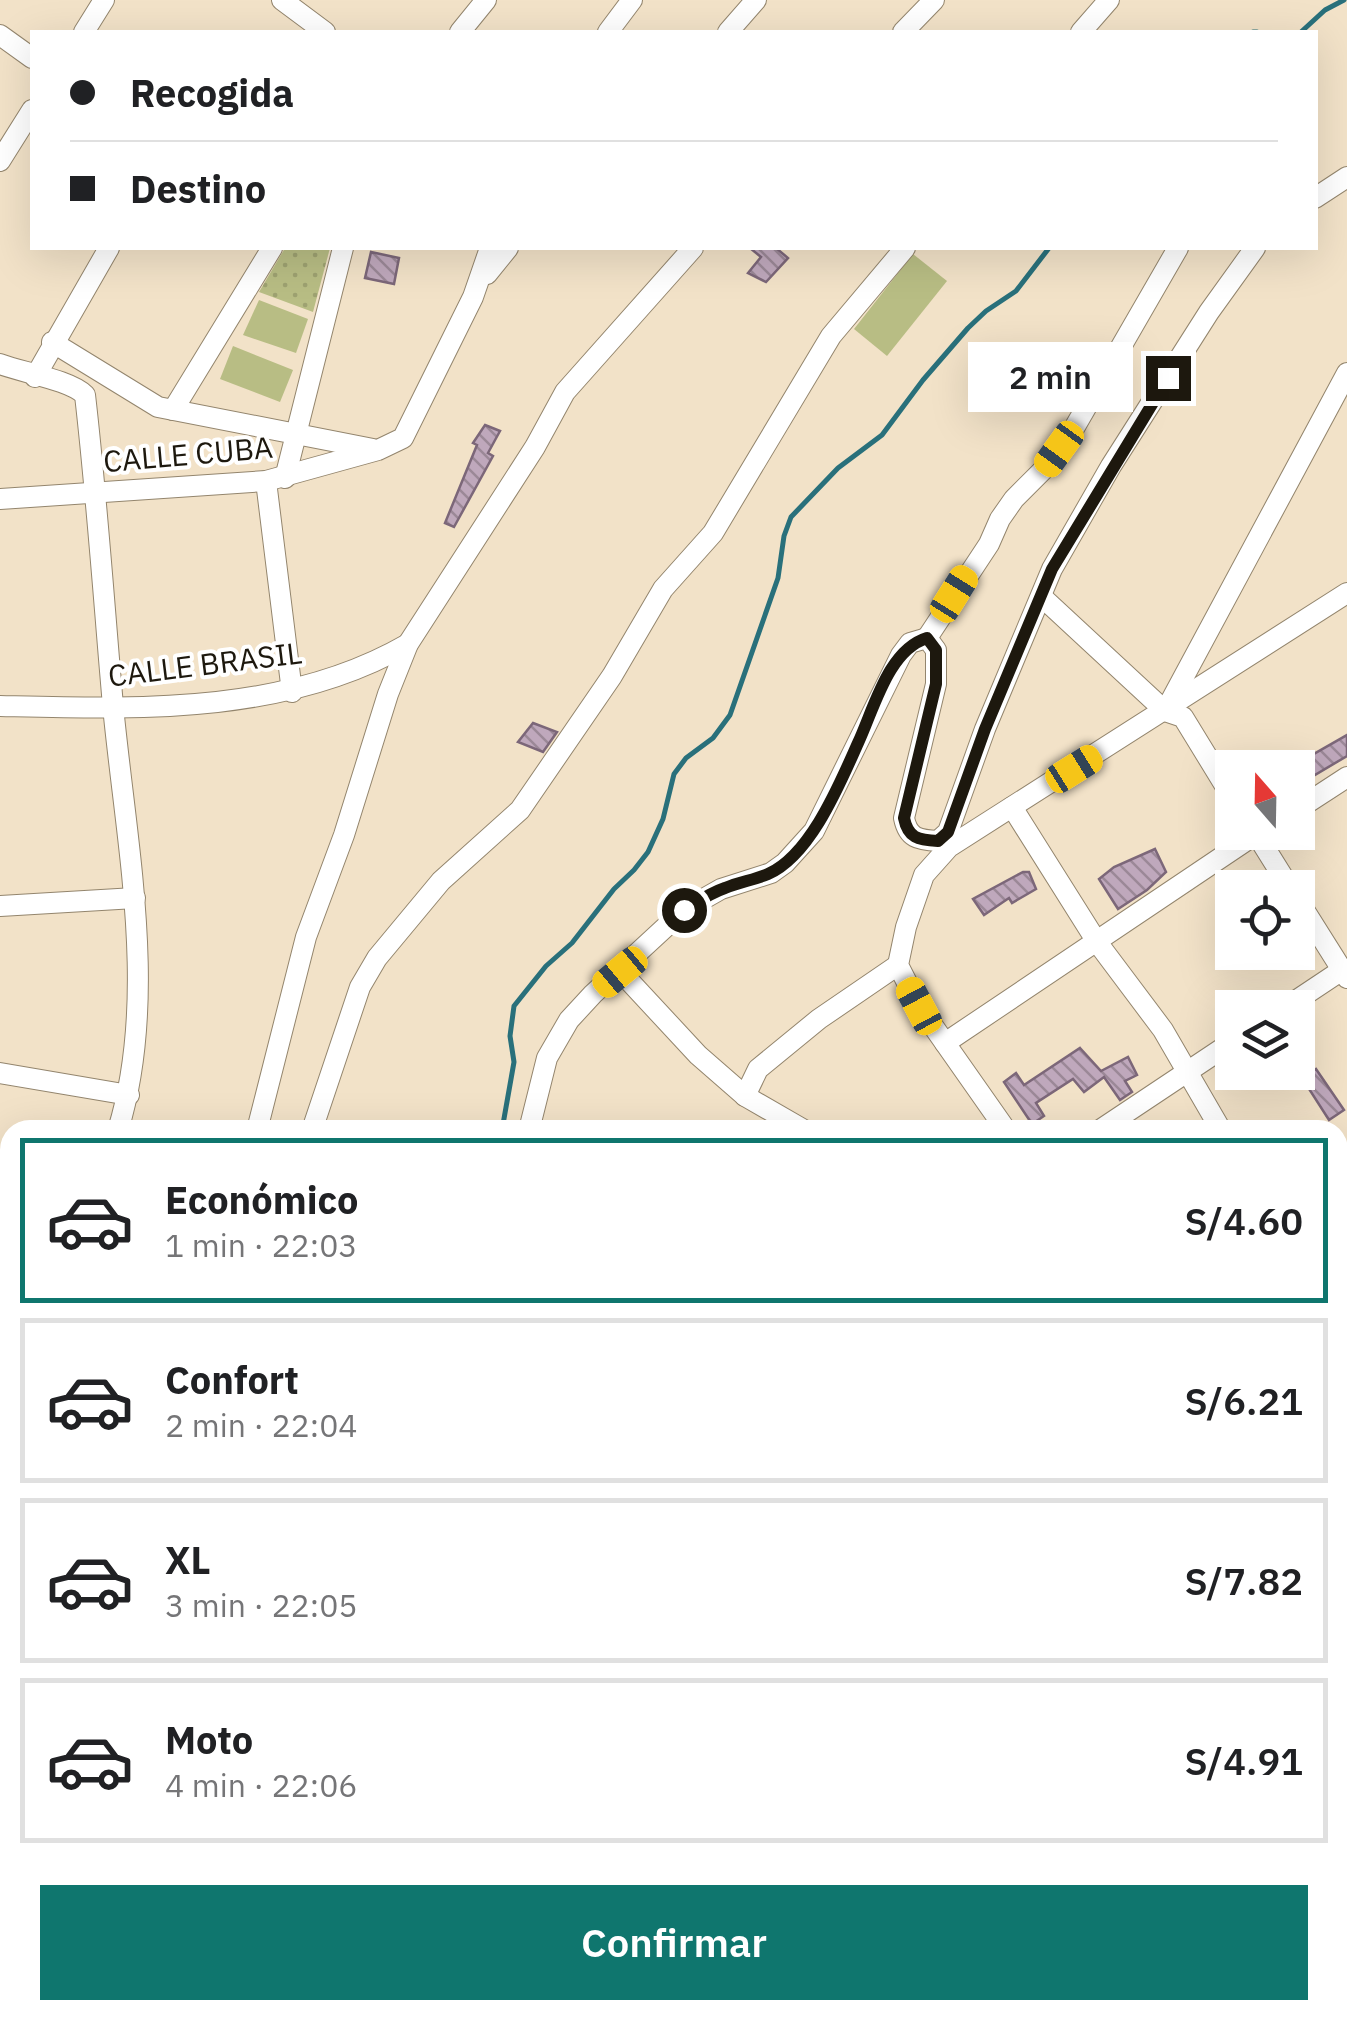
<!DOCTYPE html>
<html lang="es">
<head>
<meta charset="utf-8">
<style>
	:root { --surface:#fff; --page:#f2f2f2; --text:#202124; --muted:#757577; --line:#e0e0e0; --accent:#0f766e }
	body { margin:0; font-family:"IBM Plex Sans",sans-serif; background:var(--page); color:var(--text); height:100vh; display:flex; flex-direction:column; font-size:38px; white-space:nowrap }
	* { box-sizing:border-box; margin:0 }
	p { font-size:32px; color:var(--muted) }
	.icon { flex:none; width:55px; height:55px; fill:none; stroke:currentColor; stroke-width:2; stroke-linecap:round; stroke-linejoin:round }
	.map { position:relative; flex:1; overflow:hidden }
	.sheet { position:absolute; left:0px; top:1120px; width:1348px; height:900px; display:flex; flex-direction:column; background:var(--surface); border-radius:30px 30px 0 0; box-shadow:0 10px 40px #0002 }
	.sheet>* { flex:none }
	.top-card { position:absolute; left:30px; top:30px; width:1288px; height:220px; border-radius:0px; box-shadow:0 10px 40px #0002; display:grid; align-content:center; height:220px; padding:0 40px; background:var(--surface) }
	.needle { width:65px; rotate:340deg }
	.controls { position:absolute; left:1215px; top:750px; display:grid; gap:20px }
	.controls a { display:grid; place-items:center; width:100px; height:100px; border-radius:0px; background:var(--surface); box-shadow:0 10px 40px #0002; font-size:50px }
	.end { position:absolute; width:45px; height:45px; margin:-22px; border:12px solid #1d180e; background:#fff; box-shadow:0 0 0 5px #fff }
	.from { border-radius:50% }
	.bubble { position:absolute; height:70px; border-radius:0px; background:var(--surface); box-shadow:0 10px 40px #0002; font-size:32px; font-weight:600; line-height:70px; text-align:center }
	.car { position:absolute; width:30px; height:60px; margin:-30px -15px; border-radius:12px; box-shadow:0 0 8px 2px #0007; background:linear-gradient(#f5c518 24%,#345 0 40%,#f5c518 0 76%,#345 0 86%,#f5c518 0) }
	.top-card b { display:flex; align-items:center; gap:35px; height:95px; font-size:38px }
	.top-card b+b { border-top:2px solid var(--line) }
	.top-card i { width:25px; height:25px; background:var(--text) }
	ul { padding:18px 0 0; list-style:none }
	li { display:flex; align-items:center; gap:30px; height:165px; margin:0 20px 15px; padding:0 20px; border:5px solid var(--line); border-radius:0px }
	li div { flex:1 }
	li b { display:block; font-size:38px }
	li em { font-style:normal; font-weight:600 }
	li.current { border-color:var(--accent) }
	li>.icon { width:90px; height:90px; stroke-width:1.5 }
	.cta { display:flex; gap:20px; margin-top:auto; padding:20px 40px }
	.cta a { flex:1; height:115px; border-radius:0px; background:var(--accent); color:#fff; font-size:40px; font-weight:600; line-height:115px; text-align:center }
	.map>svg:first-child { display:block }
</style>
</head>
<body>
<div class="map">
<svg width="1347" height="2020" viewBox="0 0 1347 2020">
	<defs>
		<pattern id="park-dots" width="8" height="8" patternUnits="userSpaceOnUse" patternTransform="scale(2.5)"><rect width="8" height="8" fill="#b8bd84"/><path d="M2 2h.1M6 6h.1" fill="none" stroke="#9ea271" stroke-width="1.8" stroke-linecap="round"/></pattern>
		<pattern id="building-back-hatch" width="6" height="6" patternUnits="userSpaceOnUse" patternTransform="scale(2.5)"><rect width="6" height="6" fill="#bfa8bc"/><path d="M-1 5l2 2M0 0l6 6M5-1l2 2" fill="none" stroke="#9b8897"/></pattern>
	</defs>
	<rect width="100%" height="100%" fill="#f2e2c8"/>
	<!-- park -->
	<polygon fill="url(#park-dots)" points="285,248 330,248 313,312 259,292"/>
	<!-- garden -->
	<g fill="#b8bd84">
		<polygon points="913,254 947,281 887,356 854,329"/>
		<polygon points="259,300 308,319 296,353 243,335"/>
		<polygon points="233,346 293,370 280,402 220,379"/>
	</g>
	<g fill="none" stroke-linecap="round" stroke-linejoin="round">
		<!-- stream -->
		<g stroke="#29707b" stroke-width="5">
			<polyline points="1253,32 1257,32"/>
			<polyline points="1301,32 1325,10 1344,0"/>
			<polyline points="502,1130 514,1062 510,1036 514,1006 546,966 572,943 614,889 634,870 648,852 663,819 674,774 686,758 713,738 730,715 778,578 784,536 791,517 838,468 882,435 923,380 968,328 986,311 1016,291 1049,248"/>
			<polyline points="279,2020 298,2010"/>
		</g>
	</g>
	<!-- building -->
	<g fill="url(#building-back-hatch)" stroke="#7c6779" stroke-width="2.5">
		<polygon points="750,248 776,248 788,258 766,282 748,273 761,257"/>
		<polygon points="371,252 399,258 394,284 365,278"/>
		<polygon points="485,425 500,431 488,453 493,456 454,527 445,523 477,445 473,443"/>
		<polygon points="533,723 557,732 543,752 518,742"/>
		<polygon points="1347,735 1347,756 1298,785 1298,763"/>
		<polygon points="1155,849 1166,872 1147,890 1118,909 1099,879 1114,867"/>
		<polygon points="1023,872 1029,872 1036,889 1012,903 1009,898 984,915 973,899"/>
		<polygon points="1080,1048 1101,1071 1128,1057 1137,1075 1125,1081 1132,1092 1120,1100 1104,1077 1084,1092 1073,1079 1036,1103 1044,1116 1032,1124 1004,1082 1016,1073 1024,1085"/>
		<polygon points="1316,1069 1344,1110 1329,1120 1302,1078"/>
	</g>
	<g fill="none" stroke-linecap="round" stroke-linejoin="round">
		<!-- minor casing -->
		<g stroke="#93856d" stroke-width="22">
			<g id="minor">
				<polyline points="282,0 325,32"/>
				<polyline points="84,32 104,0"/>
				<polyline points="460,32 486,0"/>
				<polyline points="608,32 632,0"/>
				<polyline points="728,32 756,0"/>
				<polyline points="903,32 934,0"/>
				<polyline points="1081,32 1109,0"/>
				<polyline points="0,35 32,58"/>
				<polyline points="0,161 32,110"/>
				<polyline points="1315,198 1347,177"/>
				<polyline points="487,274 508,248"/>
				<polyline points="52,342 158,407 373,449"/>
				<path d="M 0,364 C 24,373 70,380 85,395 C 97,499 104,603 113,706 C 126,843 159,996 118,1130"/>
				<polyline points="35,377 109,248"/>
				<polyline points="173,410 272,248"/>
				<polyline points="285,478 343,248"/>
				<polyline points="266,481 292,692"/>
				<polyline points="0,499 266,481 378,450 403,438 473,297 490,248"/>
				<polyline points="1042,597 1165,711 1183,717 1232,797"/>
				<polyline points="927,638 989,544 1000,519 1014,499 1045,468 1073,430 1178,248"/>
				<path d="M 0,706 C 138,709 285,715 408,644"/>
				<polyline points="1168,706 1347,373"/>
				<polyline points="1012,807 1097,942 1163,1030 1221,1130"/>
				<polyline points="1298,809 1347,777"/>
				<polyline points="1255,832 1290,888"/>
				<polyline points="1298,900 1347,978"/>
				<polyline points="0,906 135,898"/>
				<polyline points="620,971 698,1055 745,1096 804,1130"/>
				<polyline points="1285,1008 1342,970"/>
				<polyline points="945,1043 1259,832"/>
				<polyline points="0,1073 129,1095"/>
				<polyline points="745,1096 758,1069 819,1019 898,965"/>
				<polyline points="257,1130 306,937 344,835 388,694 408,644 535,447 565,392 693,248"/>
				<polyline points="312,1130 360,987 377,958 441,881 520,810 612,676 663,589 713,533 831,336 905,248"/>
				<path d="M 529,1130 L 547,1058 L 569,1020 L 593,994 L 684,910 L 721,889 L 771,873 L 785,863 L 814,831 L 901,655 L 910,643 L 927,638 L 936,650 L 936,684 L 904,818 C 908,838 918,840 938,841 L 948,832 L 985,729 L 1052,569 L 1111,466 L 1209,312 L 1255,248"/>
				<polyline points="1006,1130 919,1006 898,965 906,927 924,875 949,847 1347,593"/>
				<polyline points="1100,1130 1232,1042"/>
				<polyline points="1338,1166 1347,1159"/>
				<polyline points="0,1191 10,1197"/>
				<polyline points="1338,1310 1347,1321"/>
				<polyline points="1338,1356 1347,1350"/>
				<polyline points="0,1361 10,1346"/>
				<polyline points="1338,1502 1347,1505"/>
				<polyline points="0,1514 10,1527"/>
				<polyline points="0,1592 10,1584"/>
				<polyline points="1338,1608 1347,1610"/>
				<polyline points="0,1756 10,1713"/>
				<polyline points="1338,1757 1347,1760"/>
				<polyline points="1338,1813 1347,1824"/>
				<polyline points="0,1943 10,1944"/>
				<polyline points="427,2010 429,2020"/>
				<polyline points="959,2010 970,2020"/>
				<polyline points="1205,2010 1216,2020"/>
				<polyline points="168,2020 176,2010"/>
				<polyline points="323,2020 333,2010"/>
				<polyline points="708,2020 729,2010"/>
				<polyline points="770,2020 779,2010"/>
				<polyline points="900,2020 909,2010"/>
			</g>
		</g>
		<!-- major casing -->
		<g stroke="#955c30" stroke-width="28">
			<g id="major">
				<polyline points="0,1897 10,1889"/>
				<polyline points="539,2010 542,2020"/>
			</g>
		</g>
		<!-- minor -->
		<use href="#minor" stroke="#fff" stroke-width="20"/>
		<!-- major -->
		<use href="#major" stroke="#e6b38e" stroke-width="25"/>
	</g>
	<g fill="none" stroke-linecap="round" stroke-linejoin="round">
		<!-- route -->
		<path stroke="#1d180e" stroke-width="12" d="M 684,910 C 697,902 710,893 725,888 C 739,882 754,880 768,874 C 811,855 840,783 858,743 C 874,709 888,650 927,638 L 936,650 L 936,684 L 904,818 C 908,838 918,840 938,841 L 948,832 L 985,729 L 1052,569 L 1168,378"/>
	</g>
	<g text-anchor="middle" stroke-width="8" stroke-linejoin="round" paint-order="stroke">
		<!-- street labels -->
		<g font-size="30" fill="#1d180e" stroke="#fff">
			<text transform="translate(188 455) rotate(-5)" y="10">CALLE CUBA</text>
			<text transform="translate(205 665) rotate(-7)" y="10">CALLE BRASIL</text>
		</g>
	</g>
</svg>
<div class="controls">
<a><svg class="needle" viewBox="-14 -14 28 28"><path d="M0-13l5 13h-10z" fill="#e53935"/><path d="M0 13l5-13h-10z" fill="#757577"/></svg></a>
<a><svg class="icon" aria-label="locate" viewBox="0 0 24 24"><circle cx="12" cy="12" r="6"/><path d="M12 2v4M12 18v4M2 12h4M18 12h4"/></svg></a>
<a><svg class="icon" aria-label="layers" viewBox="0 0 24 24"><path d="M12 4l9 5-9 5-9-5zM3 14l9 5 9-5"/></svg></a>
</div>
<i class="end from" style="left:684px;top:910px"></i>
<i class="end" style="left:1168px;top:378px"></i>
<div class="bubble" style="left:968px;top:342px;width:165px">2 min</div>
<i class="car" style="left:1059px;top:449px;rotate:216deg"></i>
<i class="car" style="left:954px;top:594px;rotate:32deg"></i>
<i class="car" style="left:1074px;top:769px;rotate:58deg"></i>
<i class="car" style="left:620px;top:972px;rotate:230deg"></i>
<i class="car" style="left:919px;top:1006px;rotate:332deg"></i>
<div class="top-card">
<b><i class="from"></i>Recogida</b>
<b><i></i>Destino</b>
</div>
<section class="sheet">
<ul>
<li class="current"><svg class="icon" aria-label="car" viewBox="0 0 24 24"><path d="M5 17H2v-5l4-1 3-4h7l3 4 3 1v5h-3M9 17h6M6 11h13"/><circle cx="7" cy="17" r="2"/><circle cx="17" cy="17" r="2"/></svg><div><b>Económico</b><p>1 min · 22:03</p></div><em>S/4.60</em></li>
<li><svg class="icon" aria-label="car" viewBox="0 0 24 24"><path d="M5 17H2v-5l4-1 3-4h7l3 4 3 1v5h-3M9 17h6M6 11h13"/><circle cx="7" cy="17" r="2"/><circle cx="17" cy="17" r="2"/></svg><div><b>Confort</b><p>2 min · 22:04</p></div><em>S/6.21</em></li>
<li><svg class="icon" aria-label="car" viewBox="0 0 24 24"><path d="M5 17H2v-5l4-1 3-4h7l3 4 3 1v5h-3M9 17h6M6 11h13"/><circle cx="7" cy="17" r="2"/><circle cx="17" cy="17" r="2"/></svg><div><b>XL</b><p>3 min · 22:05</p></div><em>S/7.82</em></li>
<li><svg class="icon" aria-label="car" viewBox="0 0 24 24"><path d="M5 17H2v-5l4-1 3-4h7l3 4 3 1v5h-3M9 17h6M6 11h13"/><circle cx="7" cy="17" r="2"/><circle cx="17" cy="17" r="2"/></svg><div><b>Moto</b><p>4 min · 22:06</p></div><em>S/4.91</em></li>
</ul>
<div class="cta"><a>Confirmar</a></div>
</section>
</div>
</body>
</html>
